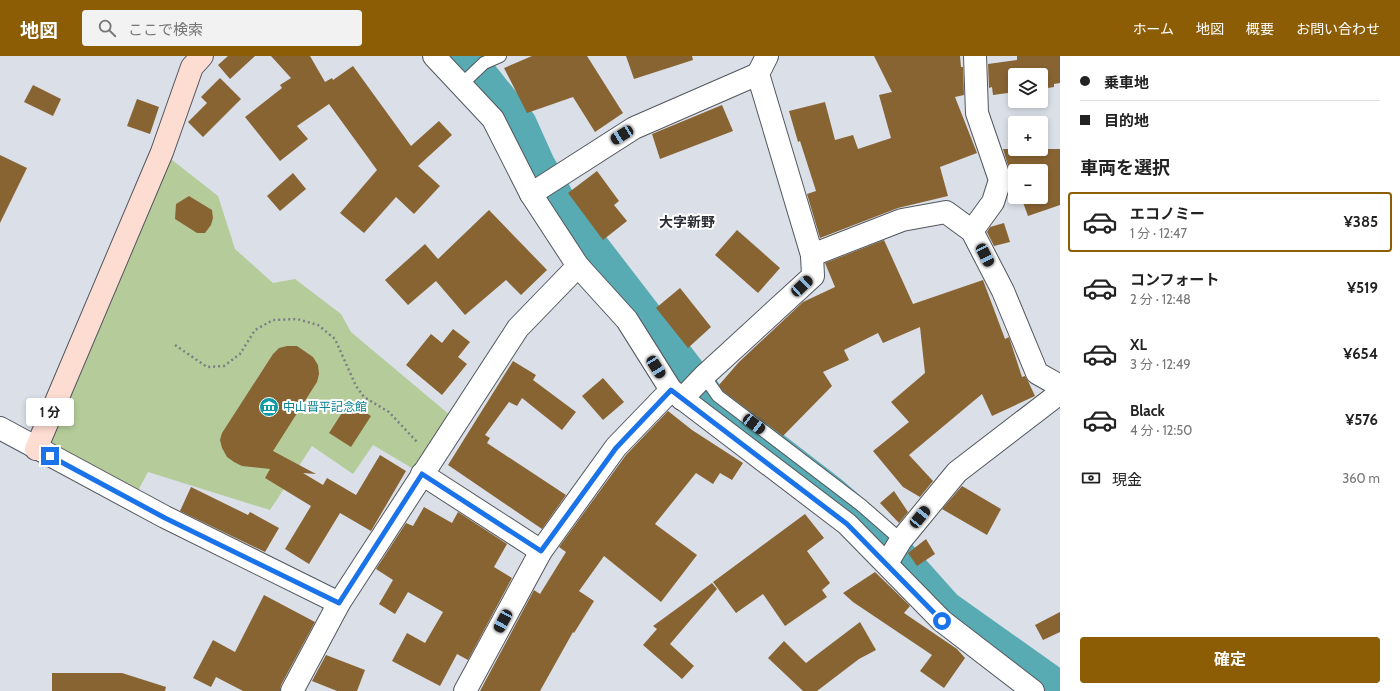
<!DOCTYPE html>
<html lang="ja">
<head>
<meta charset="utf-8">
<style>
	:root { --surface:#fff; --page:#f2f2f2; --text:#222; --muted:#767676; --line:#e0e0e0; --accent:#8c5d04 }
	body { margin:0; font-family:Cabin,"Noto Sans JP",sans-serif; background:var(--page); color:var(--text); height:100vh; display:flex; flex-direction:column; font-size:15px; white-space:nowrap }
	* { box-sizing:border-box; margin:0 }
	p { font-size:13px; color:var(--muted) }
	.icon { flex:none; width:22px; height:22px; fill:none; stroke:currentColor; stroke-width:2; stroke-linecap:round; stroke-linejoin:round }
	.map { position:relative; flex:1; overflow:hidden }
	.details { display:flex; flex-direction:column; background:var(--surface); width:340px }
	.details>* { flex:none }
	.guide { display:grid; align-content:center; height:88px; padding:0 20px; background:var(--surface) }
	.tools { position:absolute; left:1008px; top:12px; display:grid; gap:8px }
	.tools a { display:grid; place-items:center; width:40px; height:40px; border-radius:4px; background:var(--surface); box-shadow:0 2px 6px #0003; font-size:20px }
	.end { position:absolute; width:18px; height:18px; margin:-9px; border:5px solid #1a73e8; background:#fff; box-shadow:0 0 0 2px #fff }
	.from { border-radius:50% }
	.bubble { position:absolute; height:28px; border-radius:4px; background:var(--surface); box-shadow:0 2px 6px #0003; font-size:13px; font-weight:700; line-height:28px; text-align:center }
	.car { position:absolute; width:12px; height:24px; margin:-12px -6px; border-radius:5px; box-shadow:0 0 3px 1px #0007; background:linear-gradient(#222 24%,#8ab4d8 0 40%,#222 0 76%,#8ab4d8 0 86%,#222 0) }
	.guide b { display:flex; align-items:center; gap:14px; height:38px; font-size:15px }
	.guide b+b { border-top:1px solid var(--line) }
	.guide i { width:10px; height:10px; background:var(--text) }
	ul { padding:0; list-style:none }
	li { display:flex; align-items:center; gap:12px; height:60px; margin:0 8px 6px; padding:0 12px; border:2px solid transparent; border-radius:4px }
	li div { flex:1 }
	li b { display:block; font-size:15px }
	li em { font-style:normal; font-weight:700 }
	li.on { border-color:var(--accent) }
	li>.icon { width:36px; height:36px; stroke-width:1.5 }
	h2 { padding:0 20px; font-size:18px; line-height:48px }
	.pay { display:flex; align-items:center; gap:10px; height:44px; padding:0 20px; font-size:15px }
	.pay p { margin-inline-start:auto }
	.primary-button { display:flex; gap:8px; margin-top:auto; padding:8px 20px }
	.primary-button a { flex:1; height:46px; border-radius:4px; background:var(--accent); color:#fff; font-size:16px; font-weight:700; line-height:46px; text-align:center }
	header { display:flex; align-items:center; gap:24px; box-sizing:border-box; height:56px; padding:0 20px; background:var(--accent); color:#fff }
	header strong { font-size:19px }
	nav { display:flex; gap:22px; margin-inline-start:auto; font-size:14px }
	.search { width:280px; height:36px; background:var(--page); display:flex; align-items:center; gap:10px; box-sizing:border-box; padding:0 14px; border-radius:4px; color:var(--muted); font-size:15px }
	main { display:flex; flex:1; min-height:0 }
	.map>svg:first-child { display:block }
</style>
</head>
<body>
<header>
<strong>地図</strong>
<div class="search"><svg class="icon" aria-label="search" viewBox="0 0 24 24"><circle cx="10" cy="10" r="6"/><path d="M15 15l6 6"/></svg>ここで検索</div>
<nav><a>ホーム</a><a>地図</a><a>概要</a><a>お問い合わせ</a></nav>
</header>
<main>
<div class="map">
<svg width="1060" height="635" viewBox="0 0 1060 635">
	<rect width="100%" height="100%" fill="#dadfe8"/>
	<!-- green -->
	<polygon fill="#b5cc9a" points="162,96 218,140 235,193 273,227 295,223 341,258 351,276 457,365 422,418 373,389 353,418 312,390 270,454 148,416 133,444 36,393"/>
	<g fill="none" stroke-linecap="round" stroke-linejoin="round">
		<!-- river -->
		<polyline stroke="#58abb3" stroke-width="40" points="462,0 517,69 535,109 561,155 708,346 829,439 884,487 944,554 1051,630 1055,635"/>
	</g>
	<!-- building -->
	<g fill="#896433">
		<polygon points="228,0 255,0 230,23 218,9"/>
		<polygon points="271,0 310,0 325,26 332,22 333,24 353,10 411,90 439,65 452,79 418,110 440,130 414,158 396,141 364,177 340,157 377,114 329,48 297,70 308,83 280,105 245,61 282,32 280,29 291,22"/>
		<polygon points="532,0 587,0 623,57 595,76 573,41 527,57 504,12"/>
		<polygon points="626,0 692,0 693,4 634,23"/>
		<polygon points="874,0 960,0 961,11 963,11 964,39 955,41 977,97 940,111 948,140 898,152 820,182 807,138 816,135 800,85 798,86 789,55 825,46 835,84 853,79 858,93 891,82 879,39 892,36"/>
		<polygon points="1017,0 1060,0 1060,27 1054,28 1054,31 1041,33 1041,19 1015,19 1015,36 993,39 992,31 989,32 988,8 1017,4"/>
		<polygon points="220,22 241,43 203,81 188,66 207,47 201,41"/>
		<polygon points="33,29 61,43 53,60 24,46"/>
		<polygon points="137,43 159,51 150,78 127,70"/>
		<polygon points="722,49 733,75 660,103 652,78"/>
		<polygon points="1003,93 1060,93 1060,149 1028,160 1021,141 1041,141 1041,115 1015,115 1015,123 1012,123"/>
		<polygon points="0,99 27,112 0,167"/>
		<polygon points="597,115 619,145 614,149 627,165 603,184 568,137"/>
		<polygon points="293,117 306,133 280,155 267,140"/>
		<polygon points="189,140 212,154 213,162 211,169 205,177 197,177 175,163 176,148"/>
		<polygon points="489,154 547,214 521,239 506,224 465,259 436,225 408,249 385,224 425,188 438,203"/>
		<polygon points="1004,167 1010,186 994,190 987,176 990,171"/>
		<polygon points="737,174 780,212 758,237 715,199"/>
		<polygon points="884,184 913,248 983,224 1005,283 1009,281 1022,321 1025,320 1028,325 1035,340 992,360 982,338 909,399 933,425 920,441 903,431 873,395 909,366 891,346 925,317 920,271 883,287 878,277 844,294 849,304 823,316 832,330 783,380 723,335 719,329 739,306 803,246 835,231 825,207"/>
		<polygon points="680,232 711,271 688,292 656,252"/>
		<polygon points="453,273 470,286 458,301 467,308 442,339 406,309 431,278 442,287"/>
		<polygon points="287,290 297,290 313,301 318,309 319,318 317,326 273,395 316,418 303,417 323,429 327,422 356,439 380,399 406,415 371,475 340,457 309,508 285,493 311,450 265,422 270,413 242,410 234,406 227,401 222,392 220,384 222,377 273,298 279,292"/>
		<polygon points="513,305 536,319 533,324 576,356 562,374 522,342 517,350 509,346 485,379 490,382 487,387 566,439 542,473 448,409"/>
		<polygon points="603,322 624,346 603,364 582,340"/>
		<polygon points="349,346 371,360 351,391 329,377"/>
		<polygon points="668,355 692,374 743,407 732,424 720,417 713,428 696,417 655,468 697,499 661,546 604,500 579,535 594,545 574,577 573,576 540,635 480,635 534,534 540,538 566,496 559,491 626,399"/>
		<polygon points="962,430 1001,453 987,479 942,453"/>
		<polygon points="191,431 248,459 250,456 279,472 265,496 180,455"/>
		<polygon points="894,435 908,456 899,467 880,447"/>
		<polygon points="424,451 452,467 458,456 507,488 494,511 512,522 468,604 457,598 440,630 392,605 407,577 425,587 443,556 408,536 395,558 379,548 393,524 376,513 406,467 413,470"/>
		<polygon points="805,458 824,482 807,495 830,527 822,534 827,541 785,570 763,538 736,557 713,526"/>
		<polygon points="926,483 935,498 917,510 908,497"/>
		<polygon points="875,516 910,550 904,557 957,593 965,602 944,632 920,615 932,599 853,546 843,537"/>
		<polygon points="712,527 717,533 670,588 694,610 682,623 643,589 657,573 653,570"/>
		<polygon points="264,539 315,566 281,629 280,635 243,635 216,621 211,631 193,622 213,584 235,596"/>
		<polygon points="1060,556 1060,576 1043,584 1035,569"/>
		<polygon points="860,566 876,594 859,603 817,635 803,635 768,602 784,585 806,607"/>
		<polygon points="326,599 365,614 357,635 337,635 312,625"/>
		<polygon points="52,617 122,617 166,631 165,635 52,635"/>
	</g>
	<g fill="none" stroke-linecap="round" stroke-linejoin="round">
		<!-- lane casing -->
		<g stroke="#53575e" stroke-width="14">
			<g id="lane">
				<polyline points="461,29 484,7 500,0"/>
				<polyline points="704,320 718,340 861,449 901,484"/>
			</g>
		</g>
		<!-- street casing -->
		<g stroke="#53575e" stroke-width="24">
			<g id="street">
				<polyline points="767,0 758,18 812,199 902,164 946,156 972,175 1003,235 1037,317 1060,330"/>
				<polyline points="531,138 634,72 758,18"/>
				<polyline points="972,175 993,146 1000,124 977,57 975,0"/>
				<polyline points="578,210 627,264 671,334 847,468 942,565 1033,635"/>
				<polyline points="682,343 704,320 813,220 812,199"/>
				<polyline points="0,372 165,461 339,547"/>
				<polyline points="422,418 541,495"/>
				<polyline points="887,507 901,484 957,416 1060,337"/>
				<polyline points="292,635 339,547 518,272 578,210 531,138 493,63 434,0"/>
				<polyline points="465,635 541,495 616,391 671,334"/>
			</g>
		</g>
		<!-- secondary casing -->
		<g stroke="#53575e" stroke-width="24">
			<polyline id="secondary" points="36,393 162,96 192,11 202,0"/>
		</g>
		<!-- path -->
		<polyline stroke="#7b7e84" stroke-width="2.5" stroke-dasharray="2 3" stroke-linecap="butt" points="175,289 207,311 224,310 240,298 255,274 273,264 297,263 318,269 335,283 356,330 364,341 389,356 418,387"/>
		<!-- lane -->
		<use href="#lane" stroke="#fff" stroke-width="12"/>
		<!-- street -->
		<use href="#street" stroke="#fff" stroke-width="22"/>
		<!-- secondary -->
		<use href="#secondary" stroke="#fddcd1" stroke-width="22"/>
	</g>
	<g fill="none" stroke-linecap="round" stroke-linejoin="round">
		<!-- route -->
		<polyline stroke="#1a73e8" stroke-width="5" points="50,400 165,462 339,547 422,418 541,495 616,392 671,334 847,468 942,565"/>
	</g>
	<!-- icons -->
	<defs>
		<g id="museum-disc" transform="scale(1)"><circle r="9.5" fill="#0f9aa8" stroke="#fff"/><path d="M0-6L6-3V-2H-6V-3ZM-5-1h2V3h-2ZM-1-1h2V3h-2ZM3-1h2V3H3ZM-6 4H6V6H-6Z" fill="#fff"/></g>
	</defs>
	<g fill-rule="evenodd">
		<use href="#museum-disc" x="269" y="351"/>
	</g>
	<g text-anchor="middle" stroke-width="4" stroke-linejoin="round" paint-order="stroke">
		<!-- culture labels -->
		<g font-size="12" fill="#0d838f" stroke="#fff" text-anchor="start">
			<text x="283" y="355">中山晋平記念館</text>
		</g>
		<!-- quarter labels -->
		<g font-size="14" font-weight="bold" fill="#2a2d34" stroke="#fff">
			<text x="687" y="171">大字新野</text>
		</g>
	</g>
</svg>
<div class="tools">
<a><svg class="icon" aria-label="layers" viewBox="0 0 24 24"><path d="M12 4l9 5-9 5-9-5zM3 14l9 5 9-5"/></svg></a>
<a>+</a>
<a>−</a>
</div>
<i class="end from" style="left:942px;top:565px"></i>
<i class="end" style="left:50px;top:400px"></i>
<div class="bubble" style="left:26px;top:342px;width:48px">1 分</div>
<i class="car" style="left:622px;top:79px;rotate:238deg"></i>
<i class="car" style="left:985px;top:199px;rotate:153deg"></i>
<i class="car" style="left:802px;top:230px;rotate:47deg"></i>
<i class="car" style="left:656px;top:311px;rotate:148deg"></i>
<i class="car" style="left:754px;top:368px;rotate:127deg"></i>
<i class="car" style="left:920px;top:461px;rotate:39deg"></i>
<i class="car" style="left:503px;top:565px;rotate:208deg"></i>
</div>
<section class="details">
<div class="guide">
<b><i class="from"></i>乗車地</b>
<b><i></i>目的地</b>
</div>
<h2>車両を選択</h2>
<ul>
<li class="on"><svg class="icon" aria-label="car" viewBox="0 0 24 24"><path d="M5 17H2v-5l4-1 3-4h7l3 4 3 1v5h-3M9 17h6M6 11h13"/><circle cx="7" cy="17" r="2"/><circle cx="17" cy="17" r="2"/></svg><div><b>エコノミー</b><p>1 分 · 12:47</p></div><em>¥385</em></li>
<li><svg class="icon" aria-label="car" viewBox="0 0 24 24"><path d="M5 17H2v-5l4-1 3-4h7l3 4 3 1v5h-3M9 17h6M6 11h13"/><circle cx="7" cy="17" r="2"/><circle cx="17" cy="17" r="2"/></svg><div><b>コンフォート</b><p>2 分 · 12:48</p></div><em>¥519</em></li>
<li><svg class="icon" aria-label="car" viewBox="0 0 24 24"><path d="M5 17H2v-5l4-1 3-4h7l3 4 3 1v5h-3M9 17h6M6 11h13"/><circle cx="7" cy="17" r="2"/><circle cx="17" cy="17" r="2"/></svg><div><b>XL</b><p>3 分 · 12:49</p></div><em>¥654</em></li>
<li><svg class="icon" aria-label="car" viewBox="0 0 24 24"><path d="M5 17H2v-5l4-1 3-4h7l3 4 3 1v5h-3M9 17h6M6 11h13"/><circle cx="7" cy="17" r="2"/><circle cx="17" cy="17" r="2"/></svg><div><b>Black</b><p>4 分 · 12:50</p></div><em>¥576</em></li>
</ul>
<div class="pay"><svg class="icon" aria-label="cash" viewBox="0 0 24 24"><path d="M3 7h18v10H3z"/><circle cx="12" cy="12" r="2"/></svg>現金<p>360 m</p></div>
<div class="primary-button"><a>確定</a></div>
</section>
</main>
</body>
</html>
